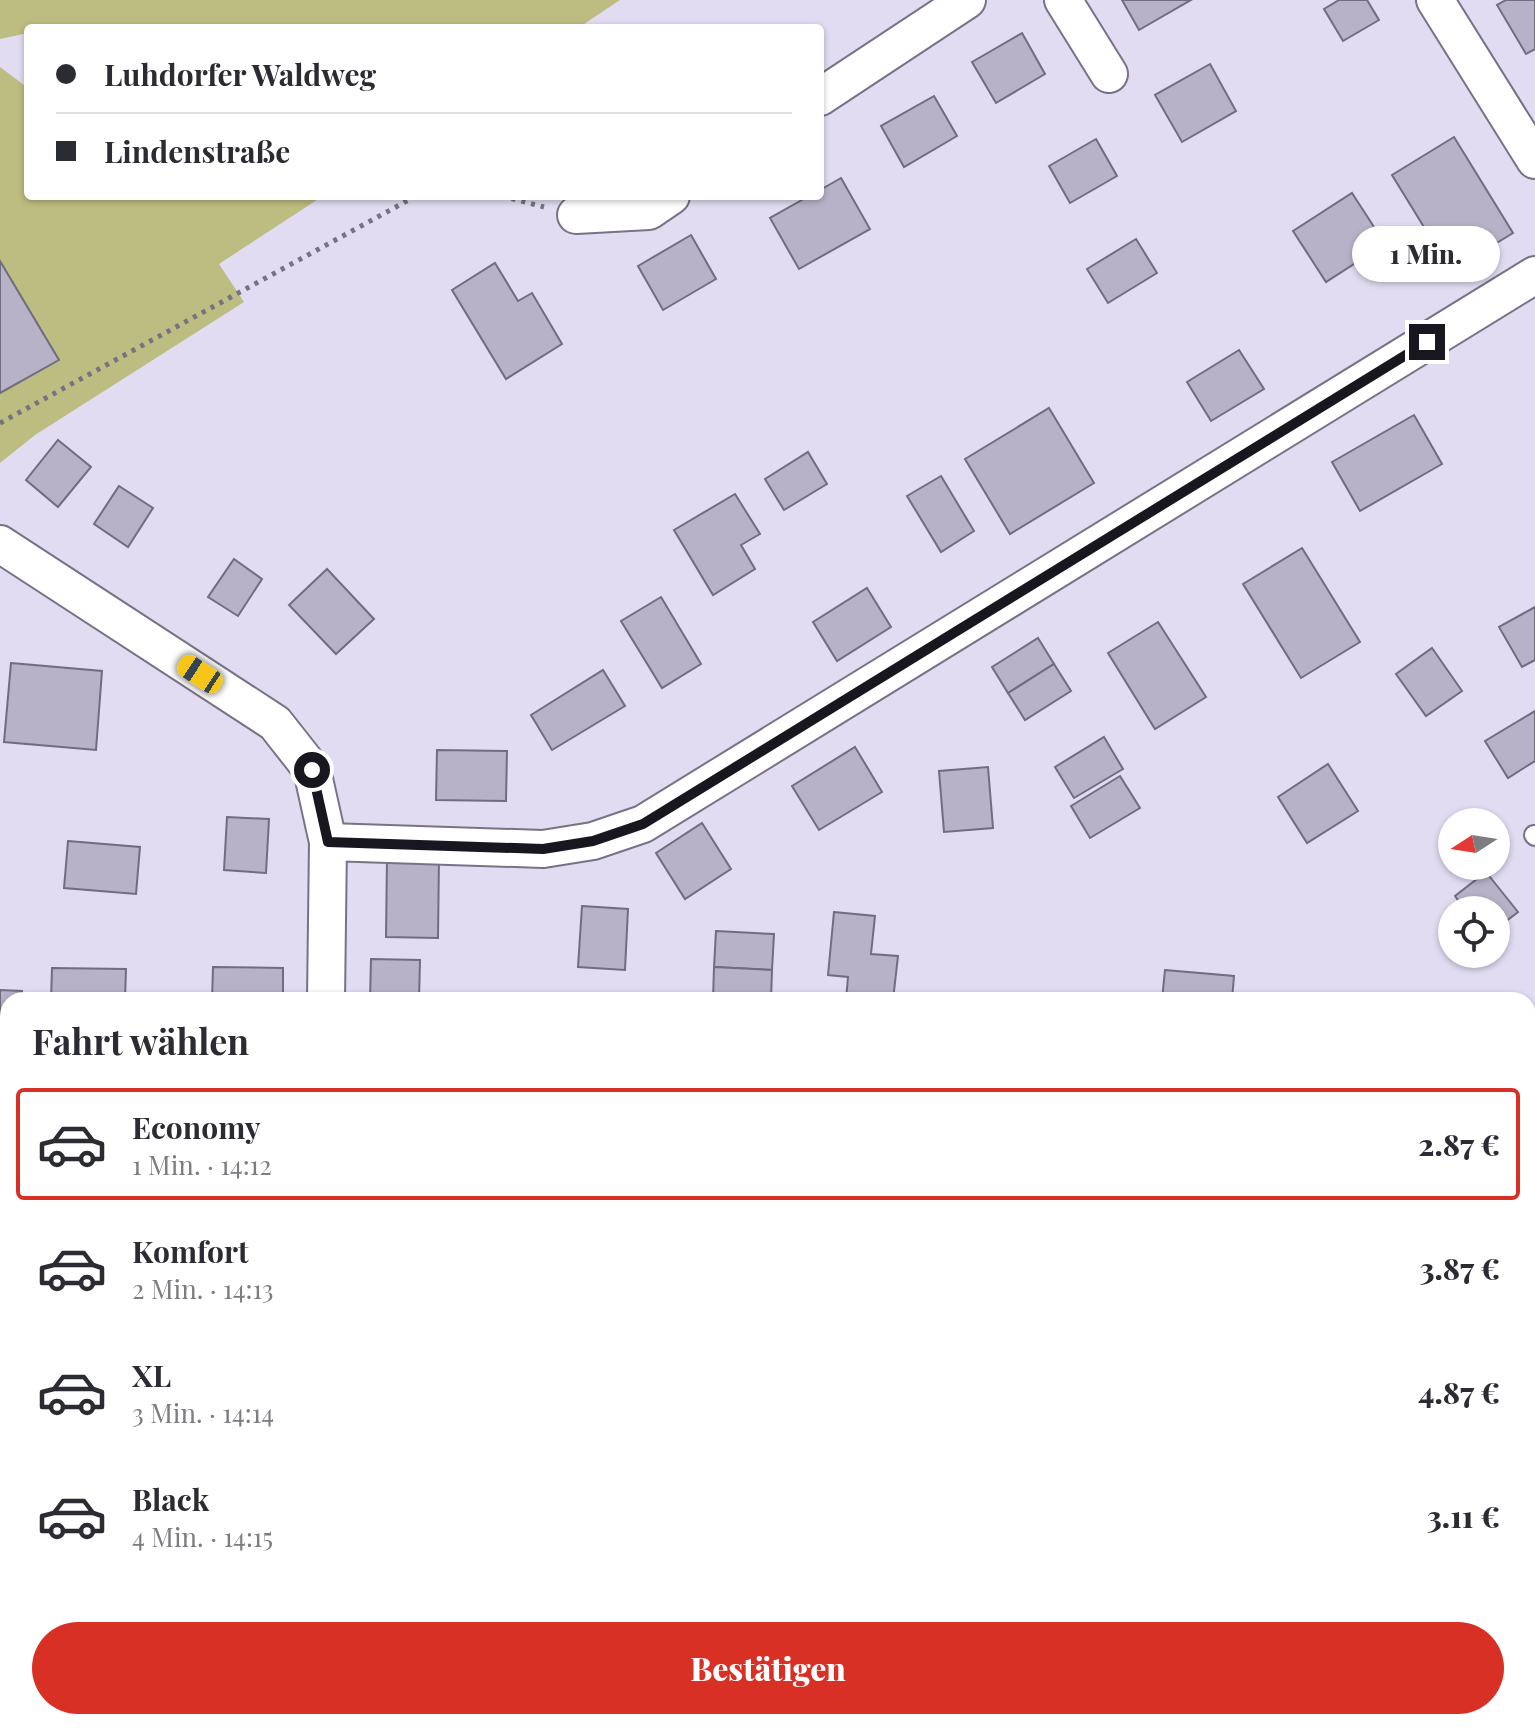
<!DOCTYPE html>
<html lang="de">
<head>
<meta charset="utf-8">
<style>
	:root { --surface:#fff; --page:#f7f7f7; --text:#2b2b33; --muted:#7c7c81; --line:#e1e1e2; --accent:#d93025 }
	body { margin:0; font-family:"Playfair Display",serif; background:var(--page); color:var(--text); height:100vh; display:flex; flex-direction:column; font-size:30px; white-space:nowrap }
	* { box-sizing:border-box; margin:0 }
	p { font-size:26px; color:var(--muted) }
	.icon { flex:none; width:44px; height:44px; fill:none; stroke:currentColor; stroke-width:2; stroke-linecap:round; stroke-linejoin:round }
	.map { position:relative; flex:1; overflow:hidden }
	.sheet { position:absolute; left:0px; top:992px; width:1536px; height:738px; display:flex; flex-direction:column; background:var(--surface); border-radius:24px 24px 0 0; box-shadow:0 2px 6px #0004 }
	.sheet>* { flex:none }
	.top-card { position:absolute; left:24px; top:24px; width:800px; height:176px; border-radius:8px; box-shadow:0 2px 6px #0004; display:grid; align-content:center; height:176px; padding:0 32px; background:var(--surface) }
	.needle { width:52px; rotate:258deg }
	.buttons { position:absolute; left:1438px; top:808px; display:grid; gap:16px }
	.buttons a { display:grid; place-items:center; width:72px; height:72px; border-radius:50%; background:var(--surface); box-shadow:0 2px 6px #0004; font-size:40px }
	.end { position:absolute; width:36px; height:36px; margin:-18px; border:10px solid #18161e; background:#fff; box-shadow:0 0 0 4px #fff }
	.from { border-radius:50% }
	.bubble { position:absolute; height:56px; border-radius:28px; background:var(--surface); box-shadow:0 2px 6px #0004; font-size:26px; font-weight:800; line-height:56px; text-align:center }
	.car { position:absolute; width:24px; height:48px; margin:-24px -12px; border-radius:10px; box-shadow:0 0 6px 2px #0007; background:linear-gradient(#f5c518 24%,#345 0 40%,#f5c518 0 76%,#345 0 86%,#f5c518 0) }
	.top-card b { display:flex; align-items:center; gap:28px; height:76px; font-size:30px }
	.top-card b+b { border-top:2px solid var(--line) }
	.top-card i { width:20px; height:20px; background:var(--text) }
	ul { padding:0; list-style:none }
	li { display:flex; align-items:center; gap:24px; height:112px; margin:0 16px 12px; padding:0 16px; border:4px solid transparent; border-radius:8px }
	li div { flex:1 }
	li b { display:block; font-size:30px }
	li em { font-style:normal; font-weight:800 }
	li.selected { border-color:var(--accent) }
	li>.icon { width:72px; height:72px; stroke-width:1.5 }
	h2 { padding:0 32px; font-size:36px; line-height:96px }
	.button { display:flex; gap:16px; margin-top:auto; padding:16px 32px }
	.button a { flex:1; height:92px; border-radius:48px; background:var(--accent); color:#fff; font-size:32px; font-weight:800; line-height:92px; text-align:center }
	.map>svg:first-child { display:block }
</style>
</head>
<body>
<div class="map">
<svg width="1535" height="1729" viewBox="0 0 1535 1729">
	<rect width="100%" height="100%" fill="#e1dcf2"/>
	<!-- green -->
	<g fill="#bdbd81">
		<polygon points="0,0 620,0 578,28 28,28 28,33 0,39"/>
		<polygon points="0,67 28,88 28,196 323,196 219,264 244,302 35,435 0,463"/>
	</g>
	<!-- building -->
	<g fill="#b8b2c8" stroke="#716c80" stroke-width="2">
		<polygon points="1122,0 1191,0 1139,30"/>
		<polygon points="1339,0 1367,0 1379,20 1343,41 1324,9"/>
		<polygon points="1506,0 1535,0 1535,49 1526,54 1497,5"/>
		<polygon points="1022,33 1045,74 996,103 972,62"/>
		<polygon points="1210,64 1236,111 1182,142 1155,95"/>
		<polygon points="934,96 957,136 904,167 881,126"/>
		<polygon points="1454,137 1513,233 1451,271 1392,175"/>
		<polygon points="1096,139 1117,176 1070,203 1049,166"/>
		<polygon points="841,178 870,229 799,269 770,218 809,196 820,196 820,190"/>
		<polygon points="1352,193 1385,244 1326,282 1293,231"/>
		<polygon points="691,235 716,279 663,310 638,266"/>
		<polygon points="1136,239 1157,273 1108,303 1087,269"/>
		<polygon points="0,261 59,360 0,393"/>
		<polygon points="495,263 518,301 532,293 562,344 506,379 452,290"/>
		<polygon points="1239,350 1264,389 1211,421 1187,382"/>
		<polygon points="1049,408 1094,483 1010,534 965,459"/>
		<polygon points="1414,415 1442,464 1360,511 1332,462"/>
		<polygon points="58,440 91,467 58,507 26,480"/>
		<polygon points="808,452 827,484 784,510 765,479"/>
		<polygon points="941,476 974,531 941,552 907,496"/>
		<polygon points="119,486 153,508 128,547 94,524"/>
		<polygon points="735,494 760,534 741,545 755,569 713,595 674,530"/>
		<polygon points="1302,548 1360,642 1301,678 1243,584"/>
		<polygon points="234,559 262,579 238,616 208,597"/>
		<polygon points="327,569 374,619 336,654 289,605"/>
		<polygon points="867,588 891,627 837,661 813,622"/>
		<polygon points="661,597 701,664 662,688 621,621"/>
		<polygon points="1535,607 1535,660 1522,667 1499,627"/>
		<polygon points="1158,622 1206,697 1155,729 1108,653"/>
		<polygon points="1038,638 1054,664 1008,693 992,667"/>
		<polygon points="1432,648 1462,691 1426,716 1396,674"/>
		<polygon points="11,663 102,671 96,750 4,742"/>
		<polygon points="1054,664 1071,691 1025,720 1008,693"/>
		<polygon points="603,670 625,706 552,750 531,715"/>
		<polygon points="1535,711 1535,761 1508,778 1485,741"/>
		<polygon points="1104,737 1123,769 1074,798 1055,767"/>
		<polygon points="855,747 882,792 819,830 792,786"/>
		<polygon points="437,750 507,751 506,801 436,800"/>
		<polygon points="1328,764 1358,811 1307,843 1278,797"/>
		<polygon points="988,767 993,828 944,832 939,771"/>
		<polygon points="1120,776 1140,808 1090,838 1071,806"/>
		<polygon points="227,817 269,819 266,873 224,870"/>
		<polygon points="702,823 731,869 685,899 656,853"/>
		<polygon points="68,841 140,847 136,894 64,888"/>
		<polygon points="387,857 439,857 438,938 386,937"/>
		<polygon points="1486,872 1518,912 1496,929 1496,910 1465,910 1455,896"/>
		<polygon points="582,906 628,909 625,970 578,967"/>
		<polygon points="834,912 875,916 871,954 898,956 893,1000 846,1000 848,977 828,975"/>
		<polygon points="716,931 774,934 772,970 714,967"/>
		<polygon points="371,959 420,960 419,1000 370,1000"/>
		<polygon points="213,967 283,968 283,1000 212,1000"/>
		<polygon points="714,967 772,970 771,1000 713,1000"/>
		<polygon points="52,968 126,969 125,1000 51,1000"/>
		<polygon points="1165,970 1234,976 1232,1000 1162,1000"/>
		<polygon points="0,990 22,991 22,1000 8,1000 8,1043 0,1043"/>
		<polygon points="0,1393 2,1393 8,1419 8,1429 0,1431"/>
		<polygon points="8,1429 8,1466 0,1468 0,1431"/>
		<polygon points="8,1525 8,1586 0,1588 0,1526"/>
		<polygon points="199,1722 239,1722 242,1729 202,1729"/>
		<polygon points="239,1722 280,1722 283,1729 242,1729"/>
		<polygon points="367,1722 411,1722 414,1729 370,1729"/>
		<polygon points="560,1722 594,1722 594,1729 559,1729"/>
		<polygon points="594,1722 627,1722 626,1729 594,1729"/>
		<polygon points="731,1722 771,1722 770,1729 730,1729"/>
		<polygon points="771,1722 812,1722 811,1729 770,1729"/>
		<polygon points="991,1722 1034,1722 1037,1724 1035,1729 987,1729"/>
	</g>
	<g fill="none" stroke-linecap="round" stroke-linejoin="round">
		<!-- lane casing -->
		<g stroke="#777286" stroke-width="22">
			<polyline id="lane" points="1534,835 1535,836"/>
		</g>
		<!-- street casing -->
		<g stroke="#777286" stroke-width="40">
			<g id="street">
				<polyline points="1063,0 1109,74"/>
				<polyline points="1435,0 1535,160"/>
				<polyline points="820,97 967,0"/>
				<polyline points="576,215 649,211 671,196"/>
				<polyline points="0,544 275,723 312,770 328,842 326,1000"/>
				<polyline points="328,842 543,849 593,841 643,824 1535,275"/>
				<polyline points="328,1722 331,1729"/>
				<polyline points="81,1729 97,1722"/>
				<polyline points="925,1729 929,1722"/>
			</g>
		</g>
		<!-- secondary casing -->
		<g stroke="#777286" stroke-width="48">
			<g id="secondary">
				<polyline points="0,1145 8,1146"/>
				<polyline points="1528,1243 1535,1244"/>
			</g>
		</g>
		<!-- path -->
		<g stroke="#757281" stroke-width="5" stroke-dasharray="4 6" stroke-linecap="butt">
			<polyline points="502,196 544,207"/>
			<polyline points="0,423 416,196"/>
			<polyline points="1187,1729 1191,1722"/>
		</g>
		<!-- lane -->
		<use href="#lane" stroke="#fff" stroke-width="18"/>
		<!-- street -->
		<use href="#street" stroke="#fff" stroke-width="36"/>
		<!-- secondary -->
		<use href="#secondary" stroke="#e7e6c3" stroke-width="44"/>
	</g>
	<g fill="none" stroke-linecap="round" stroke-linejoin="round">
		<!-- route -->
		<polyline stroke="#18161e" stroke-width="10" points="312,770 328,842 543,849 593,841 643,824 1427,342"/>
	</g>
</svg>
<div class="buttons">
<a><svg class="needle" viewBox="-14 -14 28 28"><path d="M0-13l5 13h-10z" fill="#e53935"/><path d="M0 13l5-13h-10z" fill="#7c7c81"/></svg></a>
<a><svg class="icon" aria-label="locate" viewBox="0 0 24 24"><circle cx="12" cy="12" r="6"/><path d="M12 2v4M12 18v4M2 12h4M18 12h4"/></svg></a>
</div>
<i class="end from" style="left:312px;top:770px"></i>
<i class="end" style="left:1427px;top:342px"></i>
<div class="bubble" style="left:1352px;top:226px;width:148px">1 Min.</div>
<i class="car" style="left:200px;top:674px;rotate:303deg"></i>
<div class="top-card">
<b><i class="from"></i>Luhdorfer Waldweg</b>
<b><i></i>Lindenstraße</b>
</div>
<section class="sheet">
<h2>Fahrt wählen</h2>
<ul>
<li class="selected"><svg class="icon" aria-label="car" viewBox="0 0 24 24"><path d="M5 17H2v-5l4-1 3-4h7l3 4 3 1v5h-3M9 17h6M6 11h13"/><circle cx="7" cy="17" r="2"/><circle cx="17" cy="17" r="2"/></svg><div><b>Economy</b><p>1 Min. · 14:12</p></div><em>2.87 €</em></li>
<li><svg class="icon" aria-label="car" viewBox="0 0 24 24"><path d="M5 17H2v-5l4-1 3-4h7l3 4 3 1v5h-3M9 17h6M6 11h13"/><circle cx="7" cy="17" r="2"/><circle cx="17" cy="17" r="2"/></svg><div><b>Komfort</b><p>2 Min. · 14:13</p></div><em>3.87 €</em></li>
<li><svg class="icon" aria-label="car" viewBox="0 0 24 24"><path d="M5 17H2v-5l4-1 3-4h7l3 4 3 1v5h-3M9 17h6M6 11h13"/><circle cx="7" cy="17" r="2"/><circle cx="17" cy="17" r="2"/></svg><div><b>XL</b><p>3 Min. · 14:14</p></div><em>4.87 €</em></li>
<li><svg class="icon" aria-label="car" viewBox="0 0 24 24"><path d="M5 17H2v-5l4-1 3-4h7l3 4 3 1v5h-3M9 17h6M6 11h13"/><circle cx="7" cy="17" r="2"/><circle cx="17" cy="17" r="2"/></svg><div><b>Black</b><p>4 Min. · 14:15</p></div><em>3.11 €</em></li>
</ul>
<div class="button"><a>Bestätigen</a></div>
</section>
</div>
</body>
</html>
